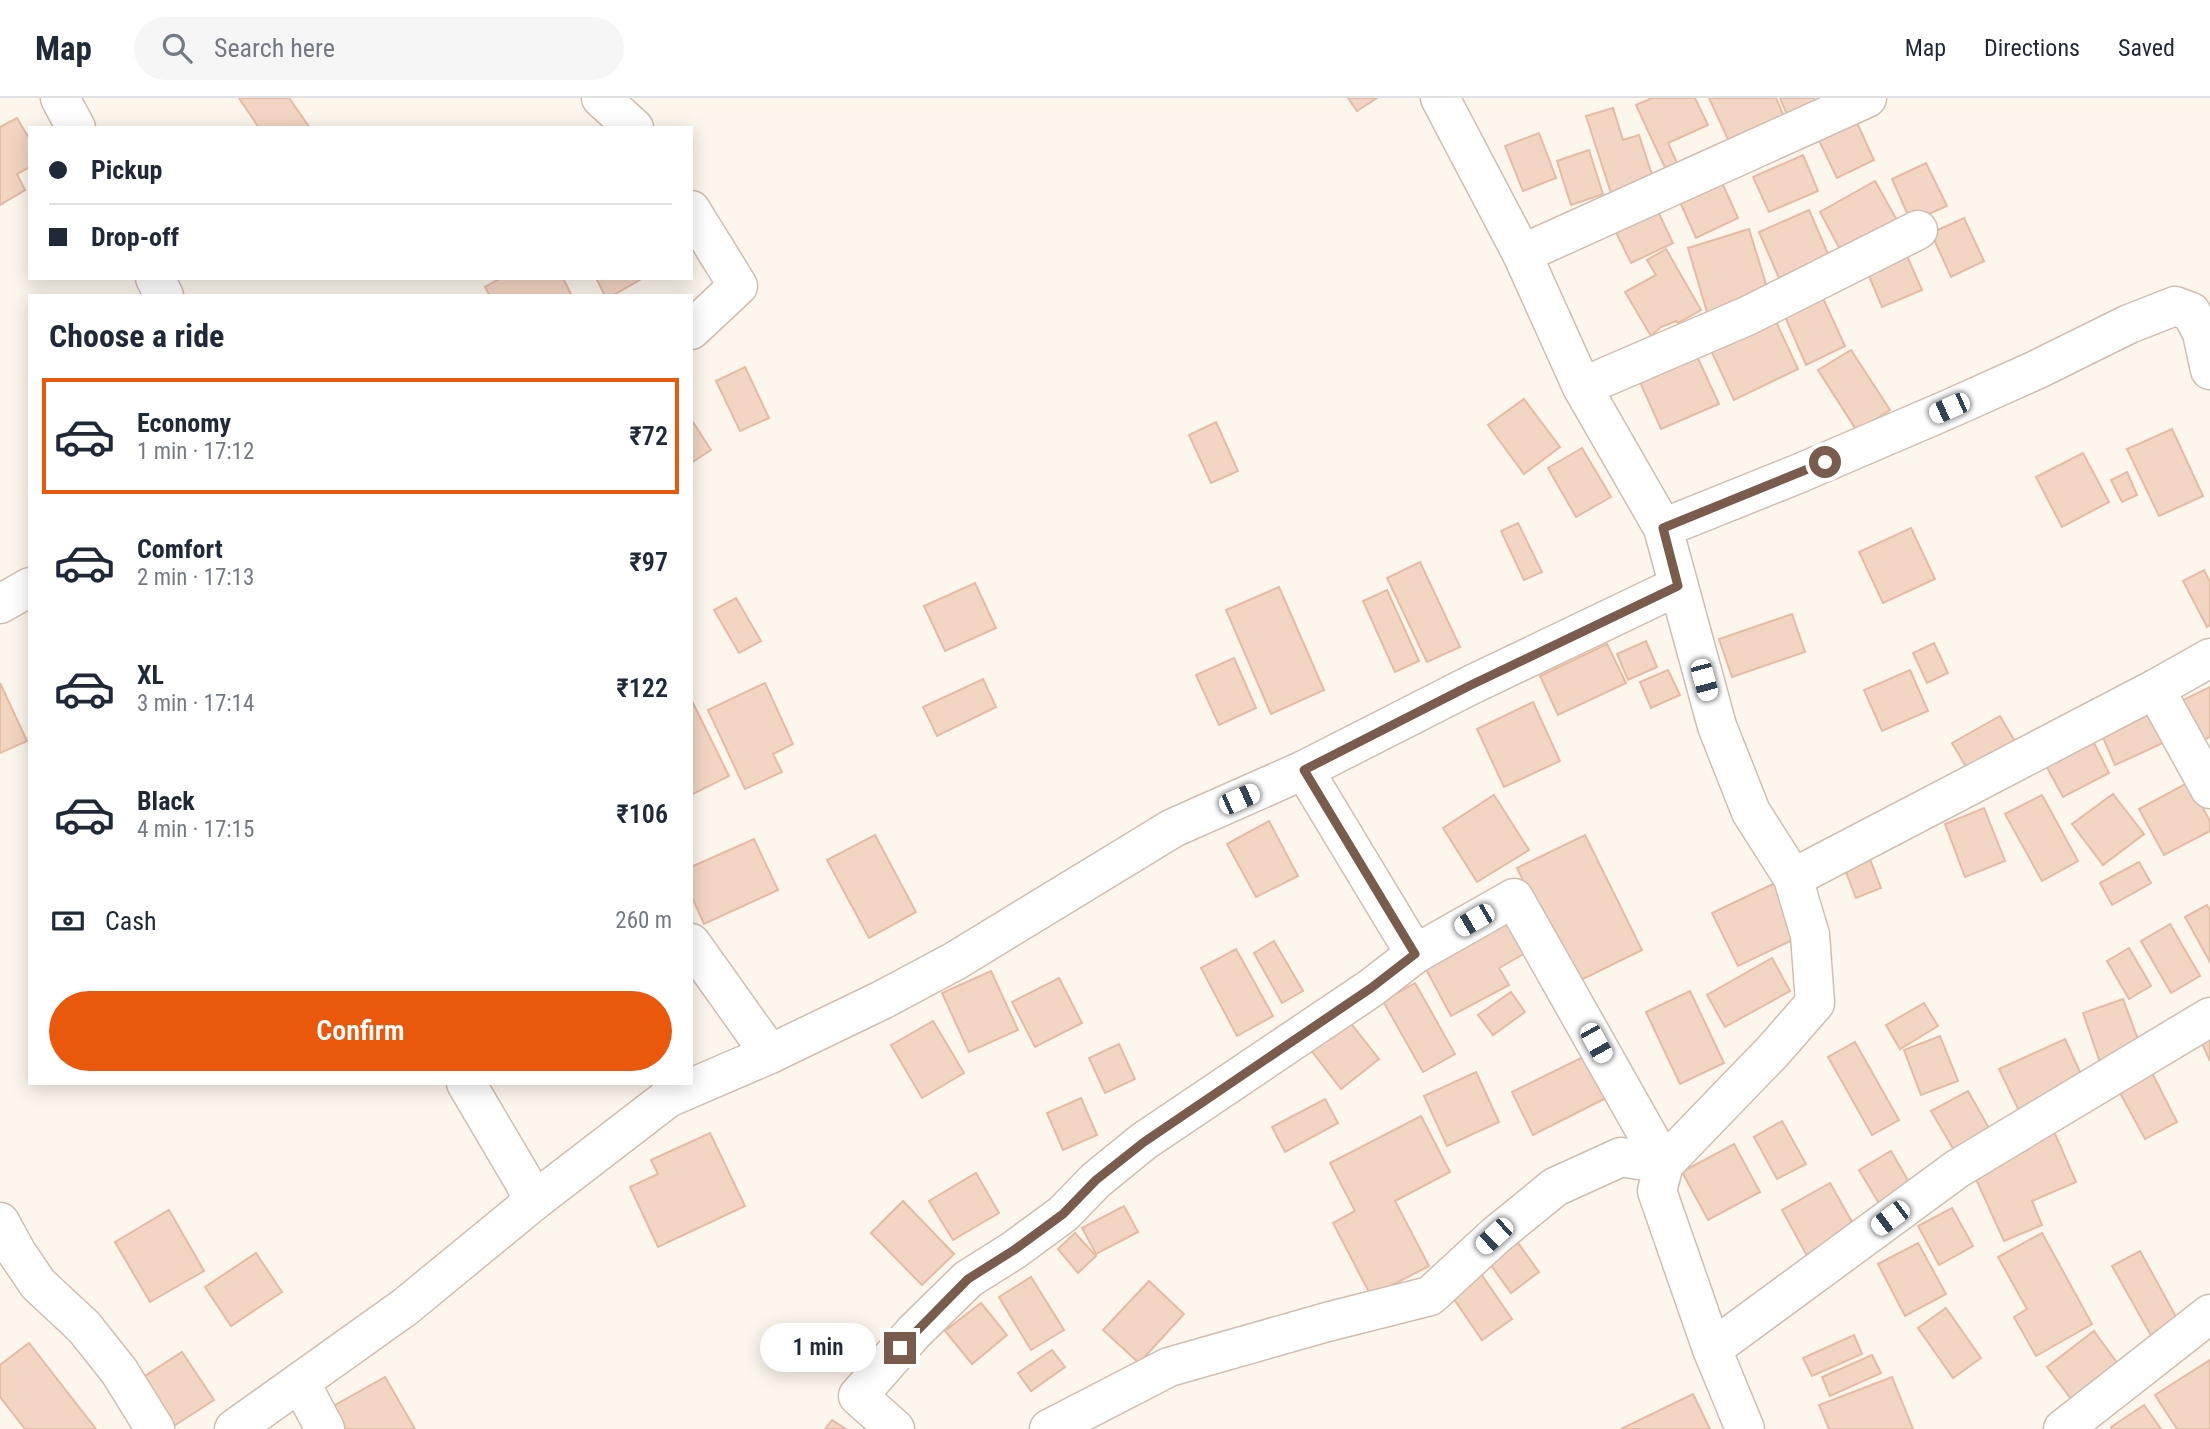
<!DOCTYPE html>
<html lang="en">
<head>
<meta charset="utf-8">
<style>
	:root { --surface:#fff; --page:#f6f6f7; --text:#1f2937; --muted:#747a83; --line:#e0e1e3; --accent:#ea580c }
	body { margin:0; font-family:"Roboto Condensed",sans-serif; background:var(--page); color:var(--text); height:100vh; display:flex; flex-direction:column; font-size:26px; white-space:nowrap }
	* { box-sizing:border-box; margin:0 }
	p { font-size:23px; color:var(--muted) }
	.icon { flex:none; width:38px; height:38px; fill:none; stroke:currentColor; stroke-width:2; stroke-linecap:round; stroke-linejoin:round }
	.map { position:relative; flex:1; overflow:hidden }
	.sheet { position:absolute; left:28px; top:196px; width:665px; height:791px; display:flex; flex-direction:column; background:var(--surface); border-radius:0px; box-shadow:0 4px 18px #0003 }
	.sheet>* { flex:none }
	.hud { position:absolute; left:28px; top:28px; width:665px; height:154px; border-radius:0px; box-shadow:0 4px 18px #0003; display:grid; align-content:center; height:154px; padding:0 21px; background:var(--surface) }
	.end { position:absolute; width:32px; height:32px; margin:-16px; border:9px solid #7a5c4d; background:#fff; box-shadow:0 0 0 4px #fff }
	.from { border-radius:50% }
	.bubble { position:absolute; height:49px; border-radius:24px; background:var(--surface); box-shadow:0 4px 18px #0003; font-size:23px; font-weight:600; line-height:49px; text-align:center }
	.car { position:absolute; width:21px; height:42px; margin:-21px -10px; border-radius:9px; box-shadow:0 0 5px 2px #0007; background:linear-gradient(#fff 24%,#345 0 40%,#fff 0 76%,#345 0 86%,#fff 0) }
	.hud b { display:flex; align-items:center; gap:24px; height:66px; font-size:26px }
	.hud b+b { border-top:2px solid var(--line) }
	.hud i { width:18px; height:18px; background:var(--text) }
	ul { padding:0; list-style:none }
	li { display:flex; align-items:center; gap:21px; height:116px; margin:0 14px 10px; padding:0 7px; border:4px solid transparent; border-radius:0px }
	li div { flex:1 }
	li b { display:block; font-size:26px }
	li em { font-style:normal; font-weight:600 }
	li.on { border-color:var(--accent) }
	li>.icon { width:63px; height:63px; stroke-width:1.5 }
	h2 { padding:0 21px; font-size:32px; line-height:84px }
	.pay { display:flex; align-items:center; gap:18px; height:77px; padding:0 21px; font-size:26px }
	.pay p { margin-inline-start:auto }
	.primary-button { display:flex; gap:14px; margin-top:auto; padding:14px 21px }
	.primary-button a { flex:1; height:80px; border-radius:42px; background:var(--accent); color:#fff; font-size:28px; font-weight:600; line-height:80px; text-align:center }
	header { display:flex; align-items:center; gap:42px; box-sizing:border-box; height:98px; padding:0 35px; background:var(--surface); border-bottom:2px solid var(--line) }
	header strong { font-size:33px }
	nav { display:flex; gap:38px; margin-inline-start:auto; font-size:24px }
	.search { width:490px; height:63px; background:var(--page); display:flex; align-items:center; gap:18px; box-sizing:border-box; padding:0 24px; border-radius:38px; color:var(--muted); font-size:26px }
	.map>svg:first-child { display:block }
</style>
</head>
<body>
<header>
<strong>Map</strong>
<div class="search"><svg class="icon" aria-label="search" viewBox="0 0 24 24"><circle cx="10" cy="10" r="6"/><path d="M15 15l6 6"/></svg>Search here</div>
<nav><a>Map</a><a>Directions</a><a>Saved</a></nav>
</header>
<div class="map">
<svg width="2210" height="1331" viewBox="0 0 2210 1331">
	<rect width="100%" height="100%" fill="#fdf6ec"/>
	<!-- building -->
	<g fill="#f3d5c3" stroke="#e6bba3" stroke-width="2">
		<polygon points="239,0 289,0 310,30 259,30"/>
		<polygon points="1348,0 1377,0 1357,13"/>
		<polygon points="1652,0 1695,0 1708,27 1668,45 1679,69 1667,74 1636,7"/>
		<polygon points="1709,0 1776,0 1786,23 1731,48"/>
		<polygon points="1780,0 1814,0 1817,6 1788,19"/>
		<polygon points="1613,10 1623,42 1639,37 1653,80 1611,95 1586,18"/>
		<polygon points="1852,14 1874,62 1837,80 1814,32"/>
		<polygon points="17,20 30,42 30,69 17,76 25,92 0,107 0,29"/>
		<polygon points="1539,35 1556,80 1523,93 1505,48"/>
		<polygon points="1589,52 1603,96 1571,107 1557,63"/>
		<polygon points="1803,57 1818,93 1769,114 1753,79"/>
		<polygon points="1926,65 1947,108 1911,124 1892,81"/>
		<polygon points="1719,78 1738,120 1696,140 1677,97"/>
		<polygon points="1875,83 1898,124 1842,155 1820,114"/>
		<polygon points="1651,99 1673,145 1631,165 1609,120"/>
		<polygon points="1809,112 1829,158 1779,180 1759,134"/>
		<polygon points="1964,120 1984,163 1951,179 1931,135"/>
		<polygon points="1749,131 1769,196 1707,214 1688,150"/>
		<polygon points="1903,149 1922,192 1882,209 1864,166"/>
		<polygon points="1666,151 1701,212 1678,225 1676,223 1661,229 1651,238 1625,194 1656,177 1647,162"/>
		<polygon points="501,180 563,180 572,198 490,198 485,189"/>
		<polygon points="596,180 643,180 612,198 605,198"/>
		<polygon points="1821,196 1845,248 1806,267 1783,214"/>
		<polygon points="1773,217 1798,271 1734,302 1709,248"/>
		<polygon points="1851,252 1890,312 1857,333 1818,272"/>
		<polygon points="1696,256 1719,306 1661,331 1639,282"/>
		<polygon points="745,269 769,320 740,333 716,283"/>
		<polygon points="1524,301 1560,349 1524,376 1488,327"/>
		<polygon points="691,321 711,352 691,365"/>
		<polygon points="1216,324 1238,373 1211,385 1189,337"/>
		<polygon points="2172,331 2203,398 2159,418 2127,351"/>
		<polygon points="1582,350 1611,399 1576,419 1548,370"/>
		<polygon points="2083,355 2109,404 2062,429 2036,379"/>
		<polygon points="2127,374 2137,397 2122,404 2111,382"/>
		<polygon points="1518,425 1542,474 1524,482 1501,433"/>
		<polygon points="1911,430 1935,481 1883,505 1859,454"/>
		<polygon points="1420,464 1460,549 1427,564 1387,480"/>
		<polygon points="2204,472 2210,484 2210,527 2207,529 2183,483"/>
		<polygon points="975,485 996,530 945,553 924,508"/>
		<polygon points="1279,489 1324,592 1271,616 1226,512"/>
		<polygon points="1387,492 1419,563 1395,574 1363,503"/>
		<polygon points="736,500 761,543 739,555 714,512"/>
		<polygon points="1792,516 1805,554 1732,579 1719,541"/>
		<polygon points="1646,543 1657,569 1628,582 1617,556"/>
		<polygon points="1934,545 1948,575 1927,585 1913,555"/>
		<polygon points="1607,546 1626,585 1558,617 1540,578"/>
		<polygon points="1234,560 1256,610 1219,627 1196,577"/>
		<polygon points="1668,572 1680,597 1651,610 1640,584"/>
		<polygon points="1910,572 1928,613 1882,633 1864,592"/>
		<polygon points="983,581 996,609 937,638 923,609"/>
		<polygon points="0,585 27,643 0,655"/>
		<polygon points="765,585 793,646 773,656 782,674 745,691 708,612"/>
		<polygon points="2210,589 2210,639 2197,645 2177,605"/>
		<polygon points="691,601 729,678 691,697"/>
		<polygon points="1533,604 1560,663 1504,689 1477,631"/>
		<polygon points="2146,607 2163,645 2115,667 2098,628"/>
		<polygon points="2000,618 2020,652 1972,679 1952,645"/>
		<polygon points="2091,639 2109,675 2063,699 2044,664"/>
		<polygon points="2189,684 2210,723 2210,733 2164,757 2139,711"/>
		<polygon points="2113,696 2144,736 2103,767 2072,726"/>
		<polygon points="1494,697 1529,752 1477,784 1443,730"/>
		<polygon points="2042,697 2078,763 2042,783 2005,716"/>
		<polygon points="1984,710 2005,763 1965,779 1945,726"/>
		<polygon points="1269,723 1298,778 1256,799 1227,746"/>
		<polygon points="875,737 916,814 869,840 827,762"/>
		<polygon points="1585,737 1642,852 1573,886 1517,770"/>
		<polygon points="754,741 778,792 704,826 691,797 691,769"/>
		<polygon points="1868,756 1881,790 1856,800 1843,766"/>
		<polygon points="2139,764 2151,785 2112,807 2100,785"/>
		<polygon points="1779,783 1805,836 1738,868 1712,815"/>
		<polygon points="2207,807 2210,812 2210,864 2185,819"/>
		<polygon points="1507,813 1529,853 1499,870 1509,887 1451,918 1420,860"/>
		<polygon points="2170,826 2200,878 2171,895 2141,843"/>
		<polygon points="1274,843 1303,893 1282,905 1254,855"/>
		<polygon points="2129,850 2151,888 2129,901 2107,863"/>
		<polygon points="1236,851 1273,918 1237,938 1201,870"/>
		<polygon points="1772,860 1790,893 1725,929 1707,897"/>
		<polygon points="991,873 1018,932 969,954 942,895"/>
		<polygon points="1059,880 1082,925 1035,949 1012,904"/>
		<polygon points="1415,885 1455,956 1423,974 1383,903"/>
		<polygon points="1690,893 1724,965 1680,986 1646,914"/>
		<polygon points="1511,894 1525,914 1493,937 1478,917"/>
		<polygon points="2123,901 2143,955 2102,970 2083,915"/>
		<polygon points="1924,905 1938,928 1900,951 1886,927"/>
		<polygon points="1345,918 1379,961 1341,991 1307,947"/>
		<polygon points="933,923 964,975 922,1000 891,947"/>
		<polygon points="2210,931 2210,963 2198,937"/>
		<polygon points="1940,938 1958,983 1921,997 1904,952"/>
		<polygon points="2065,941 2085,985 2020,1015 1999,971"/>
		<polygon points="1855,944 1899,1022 1872,1037 1828,959"/>
		<polygon points="1119,946 1135,981 1105,995 1089,960"/>
		<polygon points="1585,958 1606,1000 1533,1037 1512,994"/>
		<polygon points="2148,967 2177,1024 2145,1041 2114,984"/>
		<polygon points="1476,974 1499,1024 1447,1048 1424,998"/>
		<polygon points="1968,993 1994,1039 1958,1059 1931,1013"/>
		<polygon points="1081,1000 1097,1037 1063,1052 1047,1015"/>
		<polygon points="1325,1001 1338,1025 1285,1054 1272,1029"/>
		<polygon points="1421,1018 1450,1074 1395,1103 1429,1168 1371,1198 1333,1125 1355,1113 1330,1065"/>
		<polygon points="1782,1023 1806,1066 1777,1081 1754,1039"/>
		<polygon points="2052,1029 2076,1084 2032,1103 2042,1127 2004,1143 1969,1066"/>
		<polygon points="710,1035 745,1108 658,1149 630,1089 658,1076 651,1062"/>
		<polygon points="1734,1046 1760,1094 1708,1122 1682,1074"/>
		<polygon points="1891,1053 1917,1098 1886,1117 1859,1072"/>
		<polygon points="976,1075 999,1115 953,1142 929,1103"/>
		<polygon points="1830,1085 1860,1138 1811,1165 1782,1112"/>
		<polygon points="903,1103 954,1156 922,1187 871,1135"/>
		<polygon points="1124,1108 1138,1134 1096,1156 1082,1130"/>
		<polygon points="1952,1110 1973,1148 1939,1167 1918,1128"/>
		<polygon points="169,1112 204,1173 150,1204 115,1144"/>
		<polygon points="1075,1135 1096,1158 1078,1175 1058,1151"/>
		<polygon points="2042,1135 2092,1226 2036,1258 2014,1219 2027,1211 1998,1159"/>
		<polygon points="1513,1138 1539,1174 1511,1195 1485,1159"/>
		<polygon points="1918,1145 1946,1196 1905,1218 1878,1166"/>
		<polygon points="2140,1153 2180,1226 2153,1241 2112,1168"/>
		<polygon points="256,1155 282,1194 231,1228 205,1189"/>
		<polygon points="1479,1173 1512,1221 1482,1242 1449,1194"/>
		<polygon points="1031,1179 1064,1232 1031,1252 999,1199"/>
		<polygon points="1149,1183 1184,1216 1139,1265 1103,1232"/>
		<polygon points="981,1205 1007,1237 972,1266 945,1233"/>
		<polygon points="1946,1210 1981,1260 1953,1280 1918,1230"/>
		<polygon points="2094,1233 2118,1266 2072,1302 2047,1269"/>
		<polygon points="1854,1237 1862,1256 1812,1278 1803,1260"/>
		<polygon points="29,1245 96,1331 25,1331 0,1299 0,1267"/>
		<polygon points="1052,1252 1065,1269 1031,1293 1018,1275"/>
		<polygon points="182,1254 214,1302 169,1331 131,1287"/>
		<polygon points="1872,1257 1881,1275 1830,1298 1822,1279"/>
		<polygon points="2210,1262 2210,1331 2177,1331 2155,1297"/>
		<polygon points="385,1279 415,1331 341,1331 330,1310"/>
		<polygon points="1892,1279 1913,1331 1829,1331 1819,1307"/>
		<polygon points="1693,1296 1710,1331 1621,1331"/>
		<polygon points="2144,1307 2161,1331 2112,1331 2111,1329"/>
		<polygon points="832,1322 846,1331 825,1331"/>
	</g>
	<g fill="none" stroke-linecap="round" stroke-linejoin="round">
		<!-- minor casing -->
		<g stroke="#d1beb0" stroke-width="41">
			<g id="minor">
				<polyline points="60,0 76,30"/>
				<polyline points="601,0 634,30"/>
				<polyline points="1440,0 1522,156 1582,289 1663,430 1717,628 1751,714 1793,780 1810,837 1815,905 1774,952 1664,1066 1657,1093 1712,1251 1745,1331"/>
				<polyline points="691,112 738,188 691,232"/>
				<polyline points="1522,156 1867,0"/>
				<polyline points="155,180 164,198"/>
				<polyline points="1582,289 1747,218 1918,132"/>
				<polyline points="1663,430 1800,375 1949,311 2036,272 2129,226 2175,208 2191,214 2202,235 2210,272"/>
				<polyline points="0,506 30,489"/>
				<polyline points="2155,591 2210,560"/>
				<polyline points="1793,780 2155,591 2210,691"/>
				<polyline points="691,845 770,956"/>
				<polyline points="1415,856 1514,800 1664,1066"/>
				<polyline points="466,985 522,1080 534,1103"/>
				<polyline points="0,1124 17,1155 38,1186 84,1229 119,1273 155,1331"/>
				<polyline points="1712,1251 1957,1071 2210,919"/>
				<polyline points="300,1284 325,1331"/>
				<polyline points="234,1331 405,1209 534,1103 668,1000 770,956 882,902 955,863 1173,730 1304,672 1471,587 1678,488"/>
				<polyline points="895,1331 858,1298 914,1234 968,1181 1014,1152 1063,1116 1096,1082 1144,1043 1371,890 1415,856 1304,672"/>
				<polyline points="1049,1331 1169,1269 1327,1224 1430,1198 1495,1138 1555,1089 1621,1059 1664,1066"/>
				<polyline points="2063,1331 2210,1216"/>
			</g>
		</g>
		<!-- minor -->
		<use href="#minor" stroke="#fff" stroke-width="38"/>
	</g>
	<g fill="none" stroke-linecap="round" stroke-linejoin="round">
		<!-- route -->
		<polyline stroke="#7a5c4d" stroke-width="9" points="900,1250 968,1181 1014,1152 1063,1116 1096,1082 1144,1044 1371,890 1415,856 1304,672 1471,587 1678,488 1663,430 1825,364"/>
	</g>
</svg>
<i class="end from" style="left:1825px;top:364px"></i>
<i class="end" style="left:900px;top:1250px"></i>
<div class="bubble" style="left:760px;top:1225px;width:116px">1 min</div>
<i class="car" style="left:1949px;top:310px;rotate:246deg"></i>
<i class="car" style="left:1704px;top:582px;rotate:165deg"></i>
<i class="car" style="left:1239px;top:701px;rotate:66deg"></i>
<i class="car" style="left:1474px;top:822px;rotate:240deg"></i>
<i class="car" style="left:1596px;top:945px;rotate:151deg"></i>
<i class="car" style="left:1890px;top:1120px;rotate:233deg"></i>
<i class="car" style="left:1494px;top:1138px;rotate:227deg"></i>
<div class="hud">
<b><i class="from"></i>Pickup</b>
<b><i></i>Drop-off</b>
</div>
<section class="sheet">
<h2>Choose a ride</h2>
<ul>
<li class="on"><svg class="icon" aria-label="car" viewBox="0 0 24 24"><path d="M5 17H2v-5l4-1 3-4h7l3 4 3 1v5h-3M9 17h6M6 11h13"/><circle cx="7" cy="17" r="2"/><circle cx="17" cy="17" r="2"/></svg><div><b>Economy</b><p>1 min · 17:12</p></div><em>₹72</em></li>
<li><svg class="icon" aria-label="car" viewBox="0 0 24 24"><path d="M5 17H2v-5l4-1 3-4h7l3 4 3 1v5h-3M9 17h6M6 11h13"/><circle cx="7" cy="17" r="2"/><circle cx="17" cy="17" r="2"/></svg><div><b>Comfort</b><p>2 min · 17:13</p></div><em>₹97</em></li>
<li><svg class="icon" aria-label="car" viewBox="0 0 24 24"><path d="M5 17H2v-5l4-1 3-4h7l3 4 3 1v5h-3M9 17h6M6 11h13"/><circle cx="7" cy="17" r="2"/><circle cx="17" cy="17" r="2"/></svg><div><b>XL</b><p>3 min · 17:14</p></div><em>₹122</em></li>
<li><svg class="icon" aria-label="car" viewBox="0 0 24 24"><path d="M5 17H2v-5l4-1 3-4h7l3 4 3 1v5h-3M9 17h6M6 11h13"/><circle cx="7" cy="17" r="2"/><circle cx="17" cy="17" r="2"/></svg><div><b>Black</b><p>4 min · 17:15</p></div><em>₹106</em></li>
</ul>
<div class="pay"><svg class="icon" aria-label="cash" viewBox="0 0 24 24"><path d="M3 7h18v10H3z"/><circle cx="12" cy="12" r="2"/></svg>Cash<p>260 m</p></div>
<div class="primary-button"><a>Confirm</a></div>
</section>
</div>
</body>
</html>
